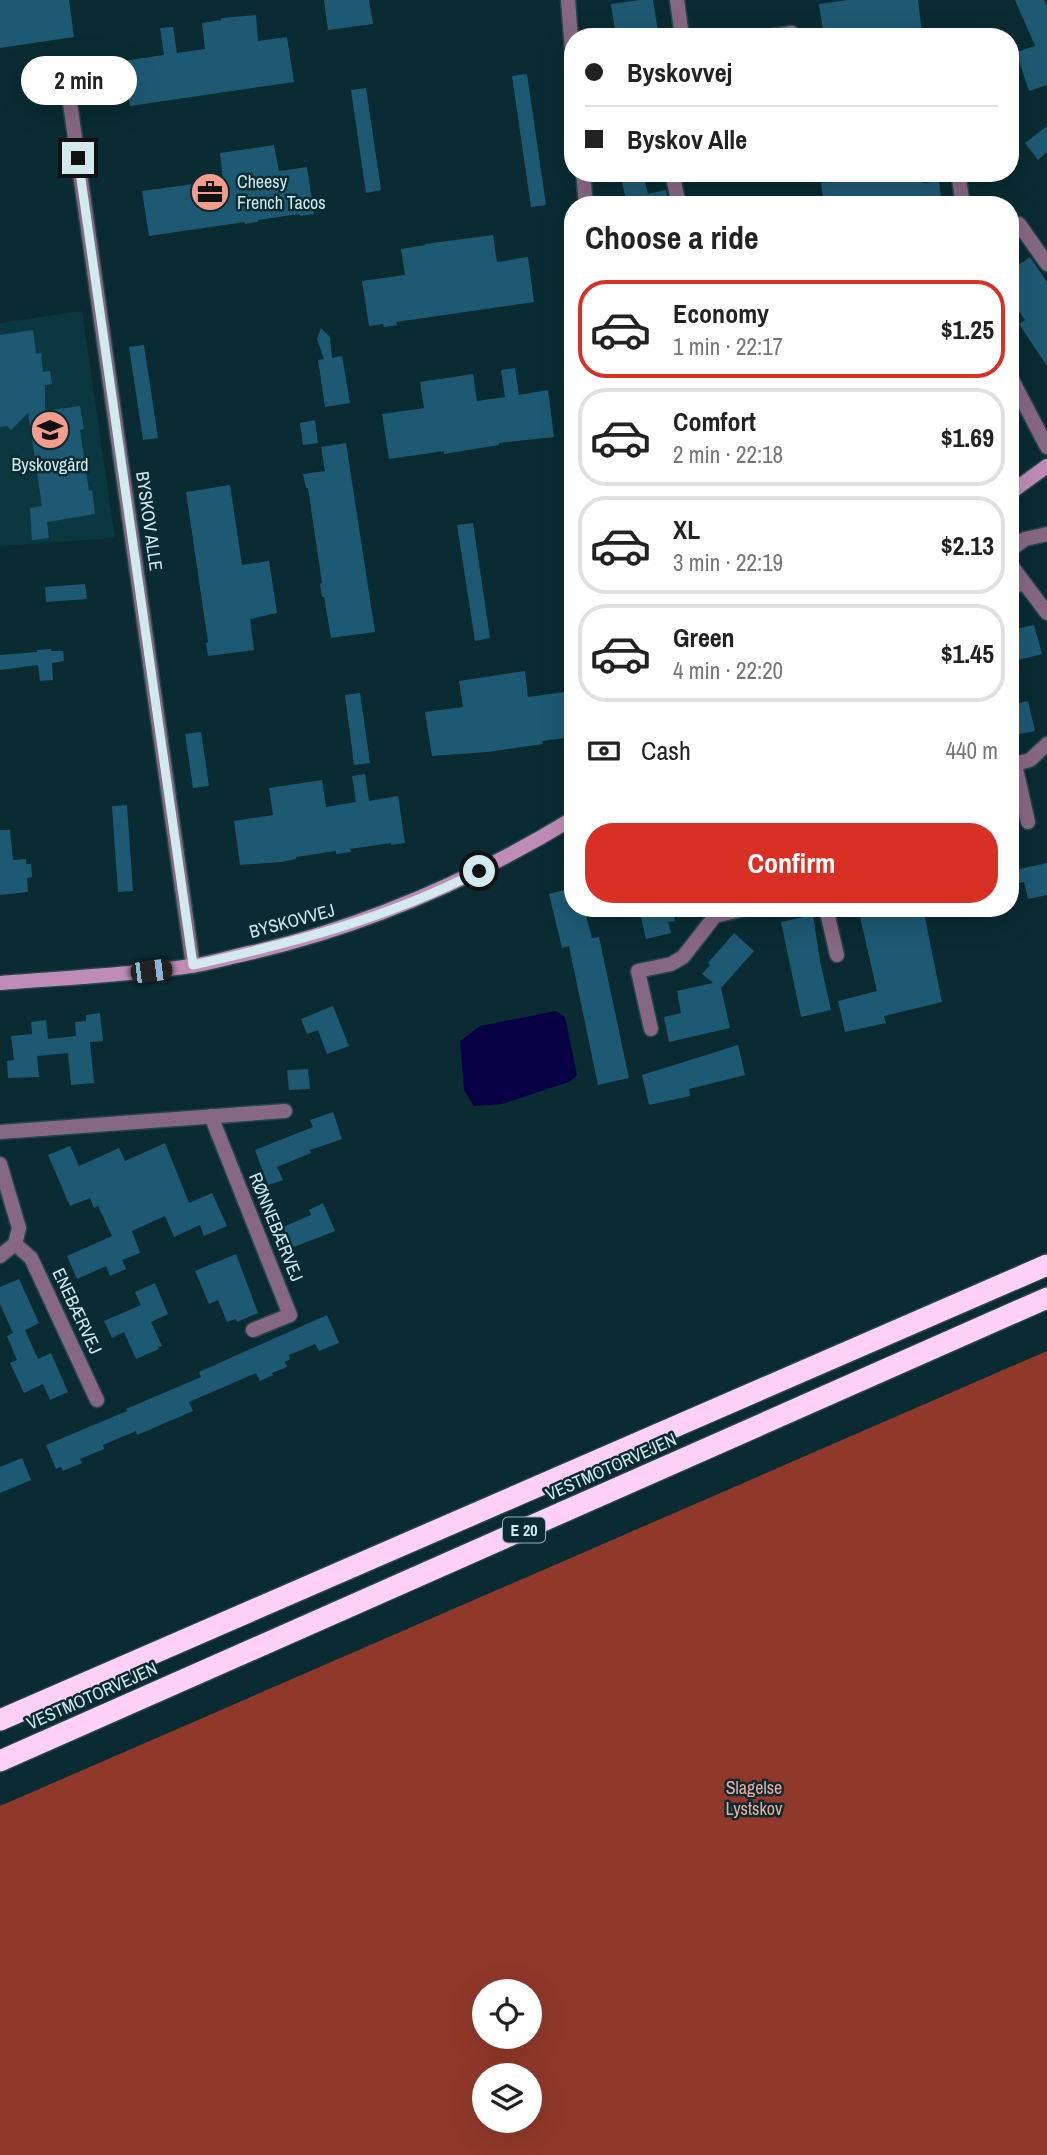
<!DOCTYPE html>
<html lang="en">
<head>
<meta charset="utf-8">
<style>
	:root { --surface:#fff; --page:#f2f2f2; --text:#222; --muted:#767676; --line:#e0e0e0; --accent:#d93025 }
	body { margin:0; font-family:"Archivo Narrow",sans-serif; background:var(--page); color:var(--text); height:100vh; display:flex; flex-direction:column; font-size:26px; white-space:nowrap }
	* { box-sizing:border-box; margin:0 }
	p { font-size:23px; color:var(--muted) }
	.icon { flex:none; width:38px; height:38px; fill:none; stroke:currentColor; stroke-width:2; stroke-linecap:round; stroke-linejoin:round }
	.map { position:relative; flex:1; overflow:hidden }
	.panel { position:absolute; left:564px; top:196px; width:455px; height:721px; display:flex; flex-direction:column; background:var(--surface); border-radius:28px; box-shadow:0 7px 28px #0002 }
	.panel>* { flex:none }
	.hud { position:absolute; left:564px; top:28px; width:455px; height:154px; border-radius:28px; box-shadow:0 7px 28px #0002; display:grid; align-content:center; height:154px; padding:0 21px; background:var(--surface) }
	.controls { position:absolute; left:472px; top:1979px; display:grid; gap:14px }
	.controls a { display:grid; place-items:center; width:70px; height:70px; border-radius:50%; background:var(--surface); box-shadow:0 7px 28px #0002; font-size:35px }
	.end { position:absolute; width:32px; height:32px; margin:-16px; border:9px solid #d2e9ee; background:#111; box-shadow:0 0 0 4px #111 }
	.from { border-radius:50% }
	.bubble { position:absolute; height:49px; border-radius:24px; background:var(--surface); box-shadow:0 7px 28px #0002; font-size:23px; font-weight:700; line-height:49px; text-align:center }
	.car { position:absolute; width:21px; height:42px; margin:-21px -10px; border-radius:9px; box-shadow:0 0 5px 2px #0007; background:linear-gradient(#222 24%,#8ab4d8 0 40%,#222 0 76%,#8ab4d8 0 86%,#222 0) }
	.hud b { display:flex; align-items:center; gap:24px; height:66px; font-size:26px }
	.hud b+b { border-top:2px solid var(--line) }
	.hud i { width:18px; height:18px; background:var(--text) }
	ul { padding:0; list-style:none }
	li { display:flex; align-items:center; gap:21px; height:98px; margin:0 14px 10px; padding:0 7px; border:4px solid var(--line); border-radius:28px }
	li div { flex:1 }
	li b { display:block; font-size:26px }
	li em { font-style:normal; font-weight:700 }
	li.current { border-color:var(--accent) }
	li>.icon { width:63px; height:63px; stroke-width:1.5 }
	h2 { padding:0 21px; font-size:32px; line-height:84px }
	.pay { display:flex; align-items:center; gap:18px; height:77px; padding:0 21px; font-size:26px }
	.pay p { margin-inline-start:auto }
	.primary-button { display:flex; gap:14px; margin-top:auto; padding:14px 21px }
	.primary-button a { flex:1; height:80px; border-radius:28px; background:var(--accent); color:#fff; font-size:28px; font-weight:700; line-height:80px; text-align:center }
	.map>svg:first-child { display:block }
</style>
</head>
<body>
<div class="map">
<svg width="1047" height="2155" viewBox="0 0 1047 2155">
	<rect width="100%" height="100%" fill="#092b31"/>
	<!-- built -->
	<polygon fill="#0b3840" points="82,311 115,538 0,546 0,323"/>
	<!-- forest -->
	<path fill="#90382a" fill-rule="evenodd" d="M 1047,1351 L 1047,2155 L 0,2155 L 0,1806 ZM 485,1992 L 530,1992 L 530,2037 L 485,2037 ZM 485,2076 L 530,2076 L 530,2121 L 485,2121 Z"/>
	<!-- water -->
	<polygon fill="#070045" points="556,1011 565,1017 577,1075 571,1081 502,1104 474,1106 464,1090 460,1041 480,1026"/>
	<!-- building -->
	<g fill="#1e5973">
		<polygon points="0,0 69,0 74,37 0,48"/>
		<polygon points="324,0 369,0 373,24 328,30"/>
		<polygon points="640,0 653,0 658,31 650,32 650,37 616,37 611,4"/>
		<polygon points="848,0 918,0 922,32 892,37 824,37 819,4"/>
		<polygon points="1015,0 1044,0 1047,6 1047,85 1029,91 1016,52 1035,46"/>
		<polygon points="256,15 258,41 287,37 294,82 130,106 123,61 164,55 160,28 173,27 177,53 205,49 202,23 221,20 221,18"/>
		<polygon points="527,74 546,205 531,207 512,76"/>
		<polygon points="366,88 381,190 366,193 351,90"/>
		<polygon points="1047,126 1047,152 1038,160 1025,143"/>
		<polygon points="274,145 279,171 307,167 314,214 300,216 299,214 258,220 258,222 245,224 245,222 149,236 142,191 223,180 220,153"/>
		<polygon points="882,173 921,173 923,183 939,181 942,205 824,205 821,183"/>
		<polygon points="644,178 648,194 666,190 669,205 627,205 622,182"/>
		<polygon points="493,235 497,262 528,257 534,302 396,322 397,325 384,327 383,324 369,326 362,281 405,275 401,249 425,245 425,244"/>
		<polygon points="1030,257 1047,282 1047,366 1019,324 1025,320 1010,298 1010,271"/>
		<polygon points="321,328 330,337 332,358 342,356 350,403 325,407 318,360 324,359 317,339"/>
		<polygon points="33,330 36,354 41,353 43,372 50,371 52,384 45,385 45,411 80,406 84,429 80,430 89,491 92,490 95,514 47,522 49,538 32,540 30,508 42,506 28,413 11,430 7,426 0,427 0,335"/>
		<polygon points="144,345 158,438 143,440 129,347"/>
		<polygon points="515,368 519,395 548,390 554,437 499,443 499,445 444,454 444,451 389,459 382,414 424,408 420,382 473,374 477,401 505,397 501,370"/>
		<polygon points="315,420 318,443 303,445 300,423"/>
		<polygon points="346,443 375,632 331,638 324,597 322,597 320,584 322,583 308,488 306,488 303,474 325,471 321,447"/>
		<polygon points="230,485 242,565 269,561 277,613 250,619 254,650 208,656 206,643 208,642 186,492"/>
		<polygon points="473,523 490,638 475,641 457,525"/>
		<polygon points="85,584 87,599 46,602 45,587"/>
		<polygon points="1034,625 1042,654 1010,662 1010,630"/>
		<polygon points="51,649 51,651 63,651 64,661 52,663 53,680 40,681 38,665 0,670 0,655 37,652 37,650"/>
		<polygon points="525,671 528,697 572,691 572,737 542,741 543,744 488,752 432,756 425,712 463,707 459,681"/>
		<polygon points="360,693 370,763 354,765 345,695"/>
		<polygon points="1028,701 1035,731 1010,736 1010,705"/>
		<polygon points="201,732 209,786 193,788 185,734"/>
		<polygon points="365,774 369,801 398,796 405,843 391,845 391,843 350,849 351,852 336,854 336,851 296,857 296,859 281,862 240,865 234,821 273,815 269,788 322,780 326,807 356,802 352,776"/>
		<polygon points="127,805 133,891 118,892 112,806"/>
		<polygon points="0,830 10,830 13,860 26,859 26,864 31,864 32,877 27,878 28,892 0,895"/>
		<polygon points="1047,863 1047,895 1028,899 1024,882 1010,885 1010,871"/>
		<polygon points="572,888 572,908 584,908 592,938 599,937 629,1078 598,1085 569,946 562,948 549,894"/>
		<polygon points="639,908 672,908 675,921 668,922 671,933 646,939"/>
		<polygon points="858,908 923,908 942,1002 884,1016 886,1023 845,1032 838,1001 877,991"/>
		<polygon points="813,915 820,961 831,1010 801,1017 781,922"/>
		<polygon points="734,933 754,951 721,988 730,1028 669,1042 664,1017 681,1013 677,991 713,983 702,974 710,965 708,963"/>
		<polygon points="333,1006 349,1046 327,1054 318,1030 307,1034 301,1019"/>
		<polygon points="100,1013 103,1041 90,1042 94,1083 71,1085 68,1053 37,1056 39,1077 8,1078 7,1061 14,1060 11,1036 32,1034 31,1022 46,1020 48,1039 76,1036 75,1022 86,1021 86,1015"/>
		<polygon points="738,1045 745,1075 689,1089 690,1096 649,1105 642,1075"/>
		<polygon points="308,1069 310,1089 289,1090 287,1070"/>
		<polygon points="333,1112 342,1139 310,1150 311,1153 277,1167 283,1180 268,1185 255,1150 313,1127 310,1120"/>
		<polygon points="165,1143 189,1203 212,1193 227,1226 204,1236 200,1225 174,1237 165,1216 132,1231 140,1253 122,1260 126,1269 110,1276 106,1266 77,1279 67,1256 112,1236 98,1206 94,1208 90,1198 70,1206 48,1155 70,1146 79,1166 119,1148 125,1161"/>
		<polygon points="323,1203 335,1231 291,1248 283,1227 311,1215 309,1210"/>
		<polygon points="236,1254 258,1313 237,1322 236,1319 227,1322 218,1300 209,1304 195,1271"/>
		<polygon points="19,1279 39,1323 25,1330 38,1359 51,1353 68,1392 50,1400 43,1384 24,1393 10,1363 17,1360 7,1336 13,1333 0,1304 0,1287"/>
		<polygon points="155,1283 168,1314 151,1322 162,1346 158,1347 159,1349 136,1359 124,1332 112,1338 104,1321 141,1305 135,1292"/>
		<polygon points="327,1315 339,1343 319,1351 315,1344 289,1355 290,1359 285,1362 287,1367 272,1373 273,1375 260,1381 256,1373 189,1402 193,1411 137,1435 136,1431 103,1445 104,1449 80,1459 82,1463 63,1471 61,1467 56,1469 46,1445 127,1411 126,1409 201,1377 199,1372"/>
		<polygon points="22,1458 31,1480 0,1493 0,1467"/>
	</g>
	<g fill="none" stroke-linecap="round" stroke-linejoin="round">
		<!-- minor casing -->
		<g stroke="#25464b" stroke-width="17">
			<g id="minor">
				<polyline points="677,0 682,37"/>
				<polyline points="766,37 792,33"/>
				<polyline points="67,82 193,966"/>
				<polyline points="958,173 963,205"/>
				<polyline points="674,182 679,205"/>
				<polyline points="1010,226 1019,224 1047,264"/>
				<polyline points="1010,376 1047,447"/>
				<polyline points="1010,550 1025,539 1047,534"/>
				<polyline points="1010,564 1047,613"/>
				<polyline points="1010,591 1022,581"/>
				<polyline points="1028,822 1015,764 1030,760 1047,744"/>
				<polyline points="826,908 837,955"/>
				<polyline points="651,1029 638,971 671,964 683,957 715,916 748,908"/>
				<polyline points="211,1116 290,1315 253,1330"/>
				<polyline points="0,1132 285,1111"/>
				<polyline points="0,1164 19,1228 15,1244 0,1256"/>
				<polyline points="15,1244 31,1258 97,1400"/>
			</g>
		</g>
		<!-- tertiary casing -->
		<g stroke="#25464b" stroke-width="17">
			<g id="tertiary">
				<polyline points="568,0 572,50"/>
				<polyline points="583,173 586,205"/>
			</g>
		</g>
		<!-- secondary casing -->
		<g stroke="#25464b" stroke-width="17">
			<g id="secondary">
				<polyline points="1010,493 1047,466"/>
				<path d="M 0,983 C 64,978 128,975 191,966 C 212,963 233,956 254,952 C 368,925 472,880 572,819"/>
			</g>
		</g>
		<!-- motorway casing -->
		<g stroke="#25464b" stroke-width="24">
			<g id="motorway">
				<polyline points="0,1720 1047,1265"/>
				<polyline points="0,1761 1047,1298"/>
			</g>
		</g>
		<!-- minor -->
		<use href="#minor" stroke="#876882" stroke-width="14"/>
		<!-- tertiary -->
		<use href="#tertiary" stroke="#876882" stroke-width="14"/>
		<!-- secondary -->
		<use href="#secondary" stroke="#be8cb7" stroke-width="14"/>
		<!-- motorway -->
		<use href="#motorway" stroke="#fecff7" stroke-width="21"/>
	</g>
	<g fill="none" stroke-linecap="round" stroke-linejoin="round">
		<!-- route -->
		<path stroke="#d2e9ee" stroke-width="9" d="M 78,158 L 193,965 C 292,943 389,918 479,871"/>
	</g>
	<!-- icons -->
	<defs>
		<g id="office-disc" transform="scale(2.0125)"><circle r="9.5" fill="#f49d8d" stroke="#092b31"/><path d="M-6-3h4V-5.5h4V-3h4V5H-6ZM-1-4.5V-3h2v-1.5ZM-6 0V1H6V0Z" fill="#111"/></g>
		<g id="school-disc" transform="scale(2.0125)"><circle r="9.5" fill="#f49d8d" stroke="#092b31"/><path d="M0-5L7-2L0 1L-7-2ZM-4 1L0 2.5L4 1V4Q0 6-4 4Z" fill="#111"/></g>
	</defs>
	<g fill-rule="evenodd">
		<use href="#office-disc" x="210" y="192"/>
		<use href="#school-disc" x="50" y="430"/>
	</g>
	<g text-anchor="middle" stroke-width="5" stroke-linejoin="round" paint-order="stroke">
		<!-- shield labels -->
		<rect fill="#092b31" stroke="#96b0b5" stroke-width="2" x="503" y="1517.5" width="42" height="25" rx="5"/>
		<g font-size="16" font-weight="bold" fill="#d2e9ee">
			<text x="524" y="1536">E 20</text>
		</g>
		<!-- poi labels -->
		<g font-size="18" fill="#d2e9ee" stroke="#092b31" text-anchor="start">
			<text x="237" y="188">Cheesy<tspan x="237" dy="21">French Tacos</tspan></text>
			<text x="50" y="471" text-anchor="middle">Byskovgård</text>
		</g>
		<!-- street labels -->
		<g font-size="18" fill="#d2e9ee" stroke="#092b31">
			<text transform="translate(149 521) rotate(82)" y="6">BYSKOV ALLE</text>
			<text transform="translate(292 921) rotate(-15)" y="6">BYSKOVVEJ</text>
			<text transform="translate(276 1227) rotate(68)" y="6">RØNNEBÆRVEJ</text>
			<text transform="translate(77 1311) rotate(65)" y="6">ENEBÆRVEJ</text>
			<text transform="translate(611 1467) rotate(-24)" y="6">VESTMOTORVEJEN</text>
			<text transform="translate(92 1696) rotate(-24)" y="6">VESTMOTORVEJEN</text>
		</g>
		<!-- park labels -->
		<g font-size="18" fill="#f4a99b" stroke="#092b31">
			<text x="754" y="1794">Slagelse<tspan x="754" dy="21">Lystskov</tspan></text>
		</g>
	</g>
</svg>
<div class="controls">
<a><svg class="icon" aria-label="locate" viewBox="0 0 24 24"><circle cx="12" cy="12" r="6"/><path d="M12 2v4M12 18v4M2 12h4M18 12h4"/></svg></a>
<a><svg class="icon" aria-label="layers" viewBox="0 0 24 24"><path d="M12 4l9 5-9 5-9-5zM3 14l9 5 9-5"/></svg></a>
</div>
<i class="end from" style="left:479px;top:871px"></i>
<i class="end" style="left:78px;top:158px"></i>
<div class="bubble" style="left:21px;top:56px;width:116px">2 min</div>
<i class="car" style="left:151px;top:971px;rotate:83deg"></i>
<div class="hud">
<b><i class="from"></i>Byskovvej</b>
<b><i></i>Byskov Alle</b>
</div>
<section class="panel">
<h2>Choose a ride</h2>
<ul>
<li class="current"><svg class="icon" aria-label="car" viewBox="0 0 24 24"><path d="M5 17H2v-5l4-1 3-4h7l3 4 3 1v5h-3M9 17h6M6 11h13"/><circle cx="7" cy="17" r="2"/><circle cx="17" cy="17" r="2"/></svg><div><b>Economy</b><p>1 min · 22:17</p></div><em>$1.25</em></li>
<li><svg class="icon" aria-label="car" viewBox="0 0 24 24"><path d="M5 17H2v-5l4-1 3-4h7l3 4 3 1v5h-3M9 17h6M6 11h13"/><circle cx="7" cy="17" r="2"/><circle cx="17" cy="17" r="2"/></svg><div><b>Comfort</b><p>2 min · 22:18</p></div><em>$1.69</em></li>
<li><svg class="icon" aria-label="car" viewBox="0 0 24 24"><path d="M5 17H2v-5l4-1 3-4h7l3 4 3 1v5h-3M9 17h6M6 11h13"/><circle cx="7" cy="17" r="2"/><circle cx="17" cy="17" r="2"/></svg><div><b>XL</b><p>3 min · 22:19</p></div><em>$2.13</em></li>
<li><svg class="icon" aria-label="car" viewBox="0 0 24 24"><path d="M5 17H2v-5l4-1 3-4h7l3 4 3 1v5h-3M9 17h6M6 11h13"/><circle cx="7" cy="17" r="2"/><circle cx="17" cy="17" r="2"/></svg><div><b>Green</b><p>4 min · 22:20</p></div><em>$1.45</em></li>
</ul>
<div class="pay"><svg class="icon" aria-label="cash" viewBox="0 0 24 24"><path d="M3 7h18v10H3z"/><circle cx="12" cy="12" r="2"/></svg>Cash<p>440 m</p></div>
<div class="primary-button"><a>Confirm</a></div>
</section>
</div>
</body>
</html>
